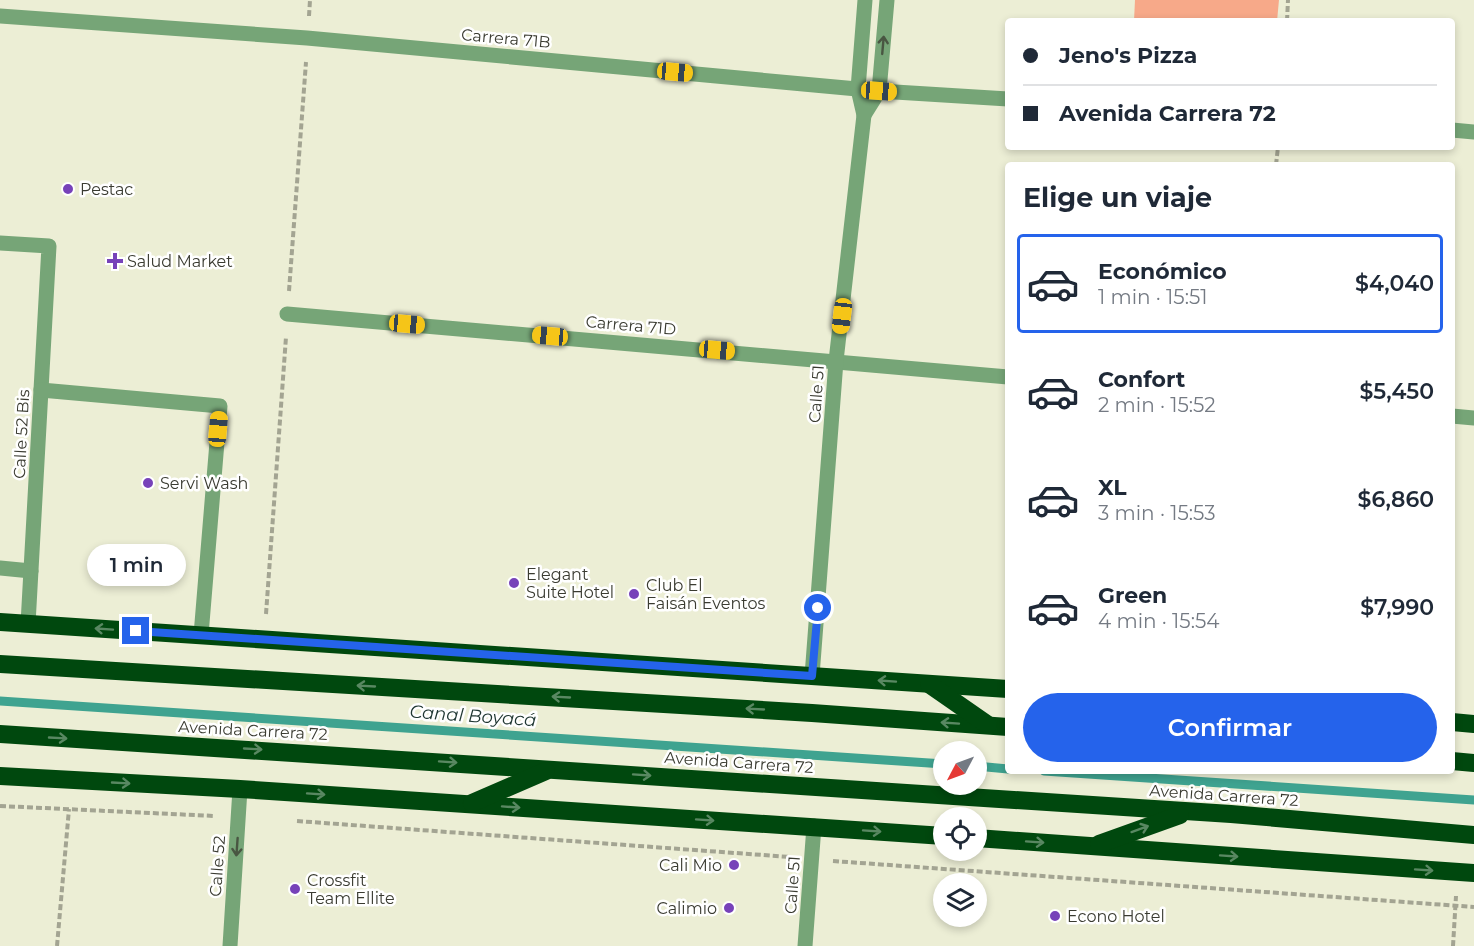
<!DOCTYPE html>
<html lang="es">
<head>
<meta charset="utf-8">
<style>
	:root { --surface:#fff; --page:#f6f6f7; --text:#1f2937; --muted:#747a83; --line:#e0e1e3; --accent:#2563eb }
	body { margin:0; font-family:Montserrat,sans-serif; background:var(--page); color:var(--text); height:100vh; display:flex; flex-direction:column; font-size:22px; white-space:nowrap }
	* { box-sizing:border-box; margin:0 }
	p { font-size:20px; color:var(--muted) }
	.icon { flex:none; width:33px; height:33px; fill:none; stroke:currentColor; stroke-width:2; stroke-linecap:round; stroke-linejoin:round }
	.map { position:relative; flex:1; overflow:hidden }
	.details { position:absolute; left:1005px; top:162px; width:450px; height:612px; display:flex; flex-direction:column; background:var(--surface); border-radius:6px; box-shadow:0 3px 9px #0003 }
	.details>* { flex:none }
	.top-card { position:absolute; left:1005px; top:18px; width:450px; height:132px; border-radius:6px; box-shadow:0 3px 9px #0003; display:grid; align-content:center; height:132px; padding:0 18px; background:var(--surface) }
	.needle { width:39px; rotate:229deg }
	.controls { position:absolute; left:933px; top:741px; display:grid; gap:12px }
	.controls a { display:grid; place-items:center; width:54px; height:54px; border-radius:50%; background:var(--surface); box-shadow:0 3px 9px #0003; font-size:30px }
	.end { position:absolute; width:27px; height:27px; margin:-14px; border:8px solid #2563eb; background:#fff; box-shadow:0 0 0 3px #fff }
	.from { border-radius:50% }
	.bubble { position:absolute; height:42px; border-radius:21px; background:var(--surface); box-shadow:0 3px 9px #0003; font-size:20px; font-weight:600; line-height:42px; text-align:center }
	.car { position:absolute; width:18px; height:36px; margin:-18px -9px; border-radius:8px; box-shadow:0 0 4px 2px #0007; background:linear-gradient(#f5c518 24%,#345 0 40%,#f5c518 0 76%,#345 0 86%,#f5c518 0) }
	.top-card b { display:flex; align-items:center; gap:21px; height:57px; font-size:22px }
	.top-card b+b { border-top:2px solid var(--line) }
	.top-card i { width:15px; height:15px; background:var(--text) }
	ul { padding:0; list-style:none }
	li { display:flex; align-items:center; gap:18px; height:99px; margin:0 12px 9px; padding:0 6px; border:3px solid transparent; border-radius:6px }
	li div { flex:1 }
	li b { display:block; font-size:22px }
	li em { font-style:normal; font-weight:600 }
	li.on { border-color:var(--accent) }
	li>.icon { width:54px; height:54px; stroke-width:1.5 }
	h2 { padding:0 18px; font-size:27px; line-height:72px }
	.primary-button { display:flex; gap:12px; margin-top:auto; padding:12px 18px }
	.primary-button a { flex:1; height:69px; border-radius:36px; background:var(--accent); color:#fff; font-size:24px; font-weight:600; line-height:69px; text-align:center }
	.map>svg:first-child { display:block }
</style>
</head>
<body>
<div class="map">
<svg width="1474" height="946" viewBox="0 0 1474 946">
	<rect width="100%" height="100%" fill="#eceed5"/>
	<!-- green -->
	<polygon fill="#f7a989" points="1135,0 1279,0 1277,21 1134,21"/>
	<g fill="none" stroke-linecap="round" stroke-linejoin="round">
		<!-- stream -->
		<g stroke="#3fa390" stroke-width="9">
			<polyline points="0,701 944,764"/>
			<polyline points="976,766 1008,769"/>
			<polyline points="1044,771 1474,800"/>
		</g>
		<!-- path -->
		<g stroke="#a3a492" stroke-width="4" stroke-dasharray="6 3" stroke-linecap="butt">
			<polyline points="309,16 310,0"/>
			<polyline points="1287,21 1288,0"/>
			<polyline points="1276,165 1278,147"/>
			<polyline points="289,291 306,62"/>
			<polyline points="266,614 286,337"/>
			<polyline points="0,806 215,816"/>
			<polyline points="297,821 790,857"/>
			<polyline points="833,861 1474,907"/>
			<polyline points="57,946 69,809"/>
			<polyline points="1453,946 1456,896"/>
		</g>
		<!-- minor -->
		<g stroke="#76a577" stroke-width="15">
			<polyline points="0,16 307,38 879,91 1008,99"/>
			<polyline points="864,115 879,91 887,0"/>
			<polyline points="1452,130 1474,132"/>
			<polyline points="0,243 49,246 28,624"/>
			<polyline points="287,314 1008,377"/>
			<polyline points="41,390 220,406 201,635"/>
			<polyline points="1452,416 1474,418"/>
			<polyline points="0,568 31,571"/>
			<polyline points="812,676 836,361 864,115 858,89 865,0"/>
			<polyline points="230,946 240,789"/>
			<polyline points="805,946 814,826"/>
		</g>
		<!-- highway -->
		<g stroke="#00480e" stroke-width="18">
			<polyline points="0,622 1008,689"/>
			<polyline points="0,664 812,713 1008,727"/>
			<polyline points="929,684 988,725"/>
			<polyline points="1452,722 1474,724"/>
			<polyline points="0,734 1231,814 1474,835"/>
			<polyline points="1452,761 1474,763"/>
			<polyline points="0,776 240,789 944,836"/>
			<polyline points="472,803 546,771"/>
			<polyline points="976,838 1474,873"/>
			<polyline points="1099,844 1180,815"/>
		</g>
	</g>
	<!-- one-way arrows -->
	<defs><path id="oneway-shaft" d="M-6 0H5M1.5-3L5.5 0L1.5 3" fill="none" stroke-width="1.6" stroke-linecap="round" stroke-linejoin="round" transform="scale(1.5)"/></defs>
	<g stroke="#495642">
		<use href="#oneway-shaft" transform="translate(883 45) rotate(-85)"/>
		<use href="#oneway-shaft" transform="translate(237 847) rotate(94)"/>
	</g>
	<g stroke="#598862">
		<use href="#oneway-shaft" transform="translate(104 629) rotate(-176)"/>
		<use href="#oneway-shaft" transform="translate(887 681) rotate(-176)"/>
		<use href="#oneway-shaft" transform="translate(366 686) rotate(-177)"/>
		<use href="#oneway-shaft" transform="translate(561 697) rotate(-177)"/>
		<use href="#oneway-shaft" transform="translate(755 709) rotate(-177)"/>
		<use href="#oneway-shaft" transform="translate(950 723) rotate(-176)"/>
		<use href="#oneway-shaft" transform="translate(58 738) rotate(3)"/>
		<use href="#oneway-shaft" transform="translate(253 749) rotate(3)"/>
		<use href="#oneway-shaft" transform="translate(448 762) rotate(4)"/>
		<use href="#oneway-shaft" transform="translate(642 775) rotate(4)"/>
		<use href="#oneway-shaft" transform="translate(121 783) rotate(3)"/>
		<use href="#oneway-shaft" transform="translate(316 794) rotate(4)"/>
		<use href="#oneway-shaft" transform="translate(511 807) rotate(4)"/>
		<use href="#oneway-shaft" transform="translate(705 820) rotate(4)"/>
		<use href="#oneway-shaft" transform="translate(1140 829) rotate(-20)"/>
		<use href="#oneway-shaft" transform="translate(872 831) rotate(4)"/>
		<use href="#oneway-shaft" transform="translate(1035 842) rotate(4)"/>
		<use href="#oneway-shaft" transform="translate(1229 856) rotate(4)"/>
		<use href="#oneway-shaft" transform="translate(1424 870) rotate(4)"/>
	</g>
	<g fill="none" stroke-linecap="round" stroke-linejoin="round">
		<!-- route -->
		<polyline stroke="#2563eb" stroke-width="8" points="136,631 812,676 818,608"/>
	</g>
	<!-- markers -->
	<g fill="#7742b9" stroke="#fff" stroke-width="2">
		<circle cx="68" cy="189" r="6"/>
		<path d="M112 252h6v6h6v6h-6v6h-6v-6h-6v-6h6z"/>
		<circle cx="148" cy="483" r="6"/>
		<circle cx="514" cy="583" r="6"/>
		<circle cx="634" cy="594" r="6"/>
		<circle cx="734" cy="865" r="6"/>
		<circle cx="295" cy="889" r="6"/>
		<circle cx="729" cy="908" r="6"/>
		<circle cx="1055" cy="916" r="6"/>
	</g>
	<g text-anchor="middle" stroke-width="5" stroke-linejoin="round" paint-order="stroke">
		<!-- street labels -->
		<g font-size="16" fill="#3a3b31" stroke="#fff">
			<text transform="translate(506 38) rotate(5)" y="6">Carrera 71B</text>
			<text transform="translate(631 325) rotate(5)" y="6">Carrera 71D</text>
			<text transform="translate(816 394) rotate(-86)" y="6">Calle 51</text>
			<text transform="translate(21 434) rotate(-87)" y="6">Calle 52 Bis</text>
			<text transform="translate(253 730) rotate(3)" y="6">Avenida Carrera 72</text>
			<text transform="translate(739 762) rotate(4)" y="6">Avenida Carrera 72</text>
			<text transform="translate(1224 795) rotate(4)" y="6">Avenida Carrera 72</text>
			<text transform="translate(217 866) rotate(-86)" y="6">Calle 52</text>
			<text transform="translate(792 885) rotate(-86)" y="6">Calle 51</text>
		</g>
		<!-- poi labels -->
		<g font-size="16" fill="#3a3b31" stroke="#fff" text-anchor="start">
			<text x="80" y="195">Pestac</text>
			<text x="127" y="267">Salud Market</text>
			<text x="160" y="489">Servi Wash</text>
			<text x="526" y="580">Elegant<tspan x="526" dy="18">Suite Hotel</tspan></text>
			<text x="646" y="591">Club El<tspan x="646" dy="18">Faisán Eventos</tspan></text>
			<text x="722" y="871" text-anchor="end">Cali Mio</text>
			<text x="307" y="886">Crossfit<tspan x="307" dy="18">Team Ellite</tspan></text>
			<text x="717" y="914" text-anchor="end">Calimio</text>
			<text x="1067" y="922">Econo Hotel</text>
		</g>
		<!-- water labels -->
		<g font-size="18" font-style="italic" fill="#203732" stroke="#fff">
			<text transform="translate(473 716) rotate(4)" y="6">Canal Boyacá</text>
		</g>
	</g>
</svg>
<div class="controls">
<a><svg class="needle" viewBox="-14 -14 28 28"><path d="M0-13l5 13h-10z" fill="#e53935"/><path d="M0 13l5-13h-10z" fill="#747a83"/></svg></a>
<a><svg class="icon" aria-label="locate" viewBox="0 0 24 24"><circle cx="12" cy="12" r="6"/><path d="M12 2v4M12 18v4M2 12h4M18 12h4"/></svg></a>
<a><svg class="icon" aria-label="layers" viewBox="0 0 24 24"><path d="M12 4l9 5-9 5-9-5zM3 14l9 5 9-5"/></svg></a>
</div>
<i class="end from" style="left:818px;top:608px"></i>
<i class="end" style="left:136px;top:631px"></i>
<div class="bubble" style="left:87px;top:544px;width:99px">1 min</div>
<i class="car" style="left:675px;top:72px;rotate:95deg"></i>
<i class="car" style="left:879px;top:91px;rotate:94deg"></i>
<i class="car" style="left:842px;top:316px;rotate:187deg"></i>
<i class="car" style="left:407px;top:324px;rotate:95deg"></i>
<i class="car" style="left:550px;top:336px;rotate:275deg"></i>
<i class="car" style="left:717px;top:350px;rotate:95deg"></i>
<i class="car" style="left:218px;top:429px;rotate:5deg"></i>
<div class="top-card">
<b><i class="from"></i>Jeno's Pizza</b>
<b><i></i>Avenida Carrera 72</b>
</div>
<section class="details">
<h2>Elige un viaje</h2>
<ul>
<li class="on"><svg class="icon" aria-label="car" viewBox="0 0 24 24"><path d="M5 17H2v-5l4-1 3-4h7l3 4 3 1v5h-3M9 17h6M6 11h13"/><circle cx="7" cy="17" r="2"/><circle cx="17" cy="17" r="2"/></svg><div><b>Económico</b><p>1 min · 15:51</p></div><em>$4,040</em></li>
<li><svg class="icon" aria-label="car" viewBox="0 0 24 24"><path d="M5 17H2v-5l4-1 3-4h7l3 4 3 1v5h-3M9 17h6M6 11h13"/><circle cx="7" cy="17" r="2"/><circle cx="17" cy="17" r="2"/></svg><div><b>Confort</b><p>2 min · 15:52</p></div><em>$5,450</em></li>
<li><svg class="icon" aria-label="car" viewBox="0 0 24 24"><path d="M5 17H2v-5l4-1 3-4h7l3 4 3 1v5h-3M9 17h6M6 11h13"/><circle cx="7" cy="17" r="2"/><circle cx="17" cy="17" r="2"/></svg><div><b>XL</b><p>3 min · 15:53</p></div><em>$6,860</em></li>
<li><svg class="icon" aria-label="car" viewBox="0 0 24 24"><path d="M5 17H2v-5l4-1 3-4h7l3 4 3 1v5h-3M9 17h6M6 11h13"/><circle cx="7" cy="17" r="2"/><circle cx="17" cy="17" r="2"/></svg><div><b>Green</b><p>4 min · 15:54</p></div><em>$7,990</em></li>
</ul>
<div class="primary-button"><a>Confirmar</a></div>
</section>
</div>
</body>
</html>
